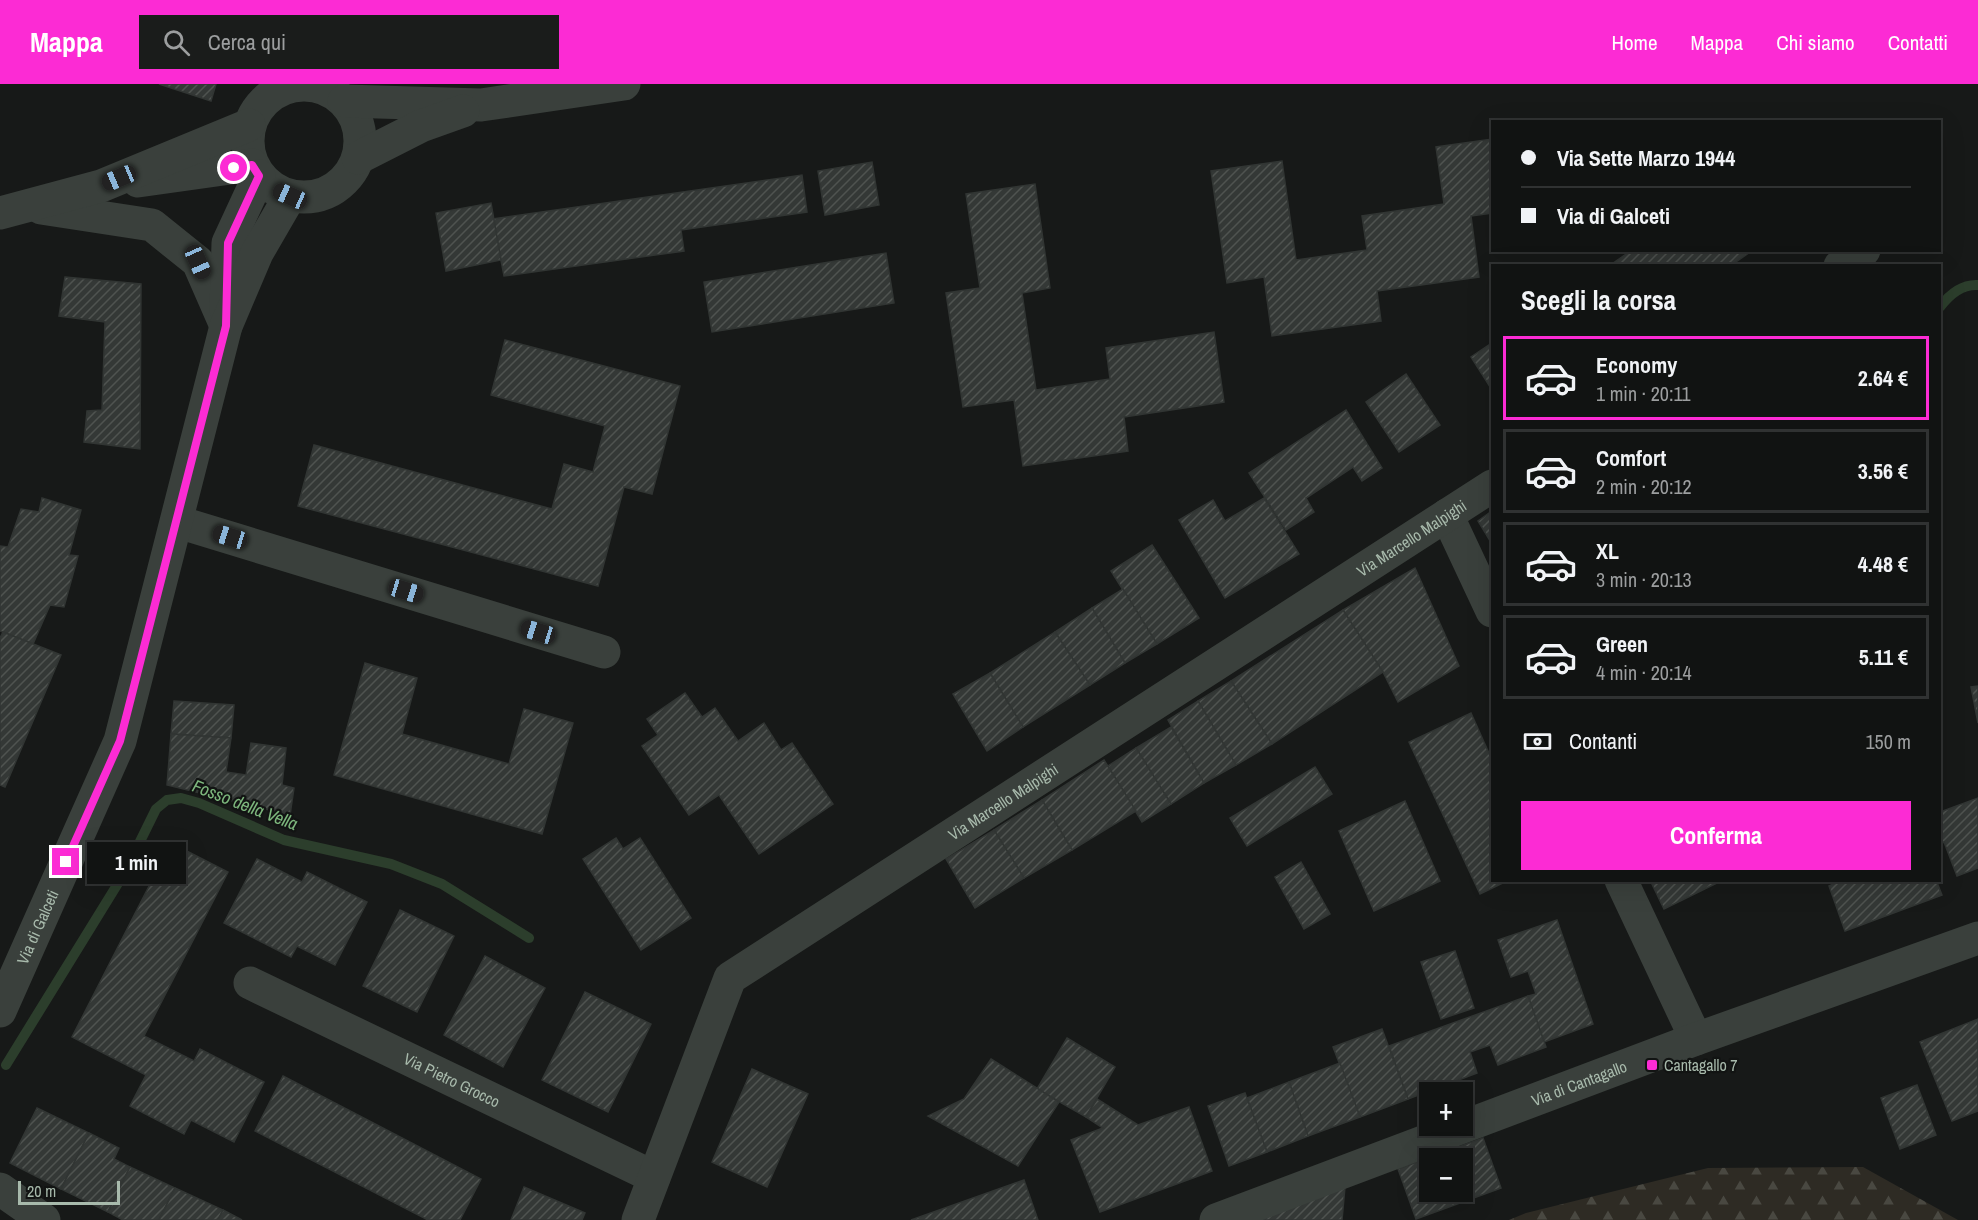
<!DOCTYPE html>
<html lang="it">
<head>
<meta charset="utf-8">
<style>
	:root { --surface:#111312; --page:#1a1c1b; --text:#f1f3f6; --muted:#9c9e9f; --line:#303232; --accent:#fc2bd4 }
	body { margin:0; font-family:"Archivo Narrow",sans-serif; background:var(--page); color:var(--text); height:100vh; display:flex; flex-direction:column; font-size:22px; white-space:nowrap }
	* { box-sizing:border-box; margin:0 }
	p { font-size:20px; color:var(--muted) }
	.icon { flex:none; width:33px; height:33px; fill:none; stroke:currentColor; stroke-width:2; stroke-linecap:round; stroke-linejoin:round }
	.map { position:relative; flex:1; overflow:hidden }
	.sheet { position:absolute; left:1491px; top:180px; width:450px; height:618px; display:flex; flex-direction:column; background:var(--surface); border-radius:0px; box-shadow:0 6px 24px #0002,0 0 0 2px var(--line) }
	.sheet>* { flex:none }
	.top-card { position:absolute; left:1491px; top:36px; width:450px; height:132px; border-radius:0px; box-shadow:0 6px 24px #0002,0 0 0 2px var(--line); display:grid; align-content:center; height:132px; padding:0 30px; background:var(--surface) }
	.fabs { position:absolute; left:1419px; top:998px; display:grid; gap:12px }
	.fabs a { display:grid; place-items:center; width:54px; height:54px; border-radius:0px; background:var(--surface); box-shadow:0 6px 24px #0002,0 0 0 2px var(--line); font-size:30px }
	.scale { position:absolute; left:18px; bottom:15px; width:102px; box-sizing:border-box; padding-left:6px; border:3px solid #a8baac; border-top:0; font-size:16px; line-height:21px; white-space:nowrap; color:#a8baac; -webkit-text-stroke:4px #121413; paint-order:stroke }
	.end { position:absolute; width:27px; height:27px; margin:-14px; border:8px solid #fc2bd4; background:#fff; box-shadow:0 0 0 3px #fff }
	.from { border-radius:50% }
	.bubble { position:absolute; height:42px; border-radius:0px; background:var(--surface); box-shadow:0 6px 24px #0002,0 0 0 2px var(--line); font-size:20px; font-weight:700; line-height:42px; text-align:center }
	.car { position:absolute; width:18px; height:36px; margin:-18px -9px; border-radius:8px; box-shadow:0 0 4px 2px #0007; background:linear-gradient(#222 24%,#8ab4d8 0 40%,#222 0 76%,#8ab4d8 0 86%,#222 0) }
	.top-card b { display:flex; align-items:center; gap:21px; height:57px; font-size:22px }
	.top-card b+b { border-top:2px solid var(--line) }
	.top-card i { width:15px; height:15px; background:var(--text) }
	ul { padding:0; list-style:none }
	li { display:flex; align-items:center; gap:18px; height:84px; margin:0 12px 9px; padding:0 18px; border:3px solid var(--line); border-radius:0px }
	li div { flex:1 }
	li b { display:block; font-size:22px }
	li em { font-style:normal; font-weight:700 }
	li.active { border-color:var(--accent) }
	li>.icon { width:54px; height:54px; stroke-width:1.5 }
	h2 { padding:0 30px; font-size:27px; line-height:72px }
	.pay { display:flex; align-items:center; gap:15px; height:66px; padding:0 30px; font-size:22px }
	.pay p { margin-inline-start:auto }
	.action { display:flex; gap:12px; margin-top:auto; padding:12px 30px }
	.action a { flex:1; height:69px; border-radius:0px; background:var(--accent); color:#fff; font-size:24px; font-weight:700; line-height:69px; text-align:center }
	header { display:flex; align-items:center; gap:36px; box-sizing:border-box; height:84px; padding:0 30px; background:var(--accent); color:#fff }
	header strong { font-size:28px }
	nav { display:flex; gap:33px; margin-inline-start:auto; font-size:21px }
	.search { width:420px; height:54px; background:var(--page); display:flex; align-items:center; gap:15px; box-sizing:border-box; padding:0 21px; border-radius:0px; color:var(--muted); font-size:22px }
	.map>svg:first-child { display:block }
</style>
</head>
<body>
<header>
<strong>Mappa</strong>
<div class="search"><svg class="icon" aria-label="search" viewBox="0 0 24 24"><circle cx="10" cy="10" r="6"/><path d="M15 15l6 6"/></svg>Cerca qui</div>
<nav><a>Home</a><a>Mappa</a><a>Chi siamo</a><a>Contatti</a></nav>
</header>
<div class="map">
<svg width="1978" height="1136" viewBox="0 0 1978 1136">
	<defs>
		<pattern id="forest-firs" width="22" height="20" patternUnits="userSpaceOnUse" patternTransform="scale(1.5)"><rect width="22" height="20" fill="#2e2b24"/><path d="M5 1l3.5 6h-7zM16 11l3.5 6h-7z" fill="#494841"/></pattern>
		<pattern id="building-hatch" width="6" height="6" patternUnits="userSpaceOnUse" patternTransform="scale(1.5)"><rect width="6" height="6" fill="#343836"/><path d="M-1 1l2-2M0 6l6-6M5 7l2-2" fill="none" stroke="#4f5350"/></pattern>
	</defs>
	<rect width="100%" height="100%" fill="#171918"/>
	<!-- forest -->
	<polygon fill="url(#forest-firs)" points="1863,1083 1958,1136 1509,1136 1526,1129 1708,1084"/>
	<g fill="none" stroke-linecap="round" stroke-linejoin="round">
		<!-- stream -->
		<g stroke="#2c3e2c" stroke-width="10">
			<path d="M 1940,223 C 1949,211 1962,200 1978,201"/>
			<polyline points="6,981 125,788 156,725 167,716 181,714 199,719 284,756 391,780 442,800 529,854"/>
		</g>
	</g>
	<!-- building -->
	<g fill="url(#building-hatch)" stroke="#313533" stroke-width="1.5" fill-rule="evenodd">
		<polygon points="159,0 216,0 211,17"/>
		<polygon points="1492,55 1492,129 1471,132 1479,193 1377,207 1381,237 1272,252 1264,193 1227,199 1211,87 1282,77 1296,176 1367,166 1362,132 1444,120 1436,63"/>
		<polygon points="872,78 879,121 825,131 818,87"/>
		<polygon points="802,91 807,128 681,146 684,167 504,192 493,135"/>
		<polygon points="1035,100 1050,204 1022,209 1036,306 1110,295 1106,264 1214,248 1224,318 1124,333 1128,367 1023,382 1014,316 963,323 946,209 980,204 966,110"/>
		<polygon points="491,119 501,176 446,187 436,129"/>
		<polygon points="1632,166 1753,166 1730,182 1609,182"/>
		<polygon points="886,169 894,219 712,248 704,198"/>
		<polygon points="65,193 141,200 140,365 84,358 87,327 102,326 105,238 59,232"/>
		<polygon points="505,256 680,302 652,410 624,403 598,502 298,422 314,361 552,425 564,380 593,388 605,342 491,311"/>
		<polygon points="1492,259 1492,306 1471,273"/>
		<polygon points="1406,290 1440,341 1399,368 1366,318"/>
		<polygon points="1346,326 1382,384 1362,397 1353,383 1306,414 1314,428 1286,446 1249,389"/>
		<polygon points="42,414 81,426 69,471 78,472 64,523 50,521 33,560 0,547 0,462 8,463 21,425 39,428"/>
		<polygon points="1264,414 1299,470 1225,514 1179,436 1213,416 1225,437"/>
		<polygon points="1492,427 1492,460 1478,437"/>
		<polygon points="1152,461 1199,534 1157,560 1111,487"/>
		<polygon points="1415,484 1459,582 1398,618 1383,588 1343,526"/>
		<polygon points="1123,505 1157,560 1125,579 1092,524"/>
		<polygon points="1092,524 1125,579 1090,601 1055,548"/>
		<polygon points="1343,526 1383,588 1272,660 1231,597"/>
		<polygon points="3,548 61,571 5,703 0,701 0,554"/>
		<polygon points="1055,548 1090,601 1023,643 990,589"/>
		<polygon points="365,579 417,594 402,650 509,680 524,625 573,639 542,750 334,691"/>
		<polygon points="990,589 1023,643 987,667 953,610"/>
		<polygon points="1231,597 1272,660 1236,681 1198,617"/>
		<polygon points="1978,602 1978,639 1971,603"/>
		<polygon points="685,609 702,633 715,624 738,657 764,639 781,666 792,659 833,720 759,770 719,711 689,731 642,662 658,651 647,635"/>
		<polygon points="174,617 234,621 231,654 171,650"/>
		<polygon points="1198,617 1236,681 1204,699 1168,636"/>
		<polygon points="1471,629 1492,676 1492,796 1509,796 1480,810 1409,658"/>
		<polygon points="1171,643 1204,699 1171,720 1136,664"/>
		<polygon points="171,650 231,654 226,688 246,691 251,659 286,664 282,701 294,704 290,731 167,701"/>
		<polygon points="1136,664 1171,720 1142,738 1108,682"/>
		<polygon points="1104,676 1136,727 1072,766 1042,716"/>
		<polygon points="1315,683 1332,710 1247,762 1230,734"/>
		<polygon points="1978,714 1978,784 1957,792 1944,758 1940,760 1940,728"/>
		<polygon points="1042,716 1072,766 1024,794 994,746"/>
		<polygon points="1405,717 1440,797 1374,827 1339,747"/>
		<polygon points="994,746 1024,794 975,824 946,775"/>
		<polygon points="616,754 623,765 640,754 691,834 641,866 583,775"/>
		<polygon points="171,759 228,788 144,952 194,977 200,965 264,998 234,1058 191,1036 184,1050 130,1022 146,991 72,953"/>
		<polygon points="257,775 302,798 307,788 367,818 335,881 297,862 291,873 224,839"/>
		<polygon points="1301,778 1330,830 1304,845 1275,793"/>
		<polygon points="1650,796 1723,796 1664,825"/>
		<polygon points="1843,796 1936,796 1942,811 1845,847 1829,802"/>
		<polygon points="400,826 454,852 417,928 363,902"/>
		<polygon points="1557,836 1593,940 1544,958 1528,912 1536,910 1528,887 1511,893 1498,856"/>
		<polygon points="1455,867 1474,924 1441,935 1421,878"/>
		<polygon points="485,872 545,904 503,983 444,951"/>
		<polygon points="585,908 651,940 608,1028 542,996"/>
		<polygon points="1528,912 1546,963 1498,981 1490,961 1470,968 1477,989 1408,1015 1389,962"/>
		<polygon points="1978,935 1978,1027 1952,1037 1920,958"/>
		<polygon points="1382,945 1408,1015 1360,1033 1333,963"/>
		<polygon points="1067,954 1115,983 1086,1033 1037,1005"/>
		<polygon points="991,975 1059,1018 1018,1082 928,1032 964,1015"/>
		<polygon points="1340,979 1360,1033 1308,1052 1289,998"/>
		<polygon points="752,985 808,1010 767,1103 712,1078"/>
		<polygon points="283,992 481,1095 460,1136 428,1136 255,1047"/>
		<polygon points="1289,998 1308,1052 1267,1068 1247,1014"/>
		<polygon points="1917,1001 1936,1051 1900,1065 1881,1014"/>
		<polygon points="1245,1009 1267,1068 1229,1082 1208,1022"/>
		<polygon points="1097,1015 1138,1041 1189,1023 1212,1087 1100,1128 1071,1056 1103,1044 1086,1033"/>
		<polygon points="37,1024 89,1049 61,1105 10,1079"/>
		<polygon points="89,1049 119,1064 114,1075 130,1083 108,1128 61,1105"/>
		<path d="M 1483,1054 L 1501,1104 L 1416,1135 L 1398,1085 ZM 1430,1074 L 1462,1074 L 1462,1107 L 1430,1107 Z"/>
		<polygon points="130,1083 175,1104 159,1136 123,1136 108,1128"/>
		<polygon points="1346,1092 1342,1136 1244,1136"/>
		<polygon points="1024,1096 1038,1136 911,1136"/>
		<polygon points="524,1103 585,1129 582,1136 511,1136"/>
		<polygon points="175,1104 223,1126 218,1136 159,1136"/>
		<polygon points="223,1126 242,1136 218,1136"/>
	</g>
	<g fill="none" stroke-linecap="round" stroke-linejoin="round">
		<!-- minor -->
		<g stroke="#3a403c" stroke-width="33">
			<circle cx="304" cy="57" r="56"/>
			<polyline points="344,17 481,21 624,0"/>
			<polyline points="358,74 421,42 463,27"/>
			<polyline points="138,97 252,81"/>
			<polyline points="41,124 152,141 198,178 226,242"/>
			<polyline points="0,129 101,102 249,41"/>
			<polyline points="1840,182 1864,166"/>
			<polyline points="226,225 228,159 259,92"/>
			<polyline points="1447,431 1492,527"/>
			<polyline points="178,438 604,568"/>
			<polyline points="1621,796 1696,955"/>
			<path id="s1" d="M 250,899 L 654,1093"/>
			<path id="s2" d="M 0,927 L 120,657 L 226,242 L 257,169 L 290,112"/>
			<polyline points="0,1105 44,1136"/>
			<path id="s3" d="M 638,1136 L 730,894 L 1492,402"/>
			<path id="s4" d="M 1216,1136 L 1696,955 L 1978,854"/>
		</g>
	</g>
	<g fill="none" stroke-linecap="round" stroke-linejoin="round">
		<!-- route -->
		<polyline stroke="#fc2bd4" stroke-width="8" points="66,778 120,657 226,242 228,159 259,92 252,81 234,84"/>
	</g>
	<!-- markers -->
	<rect fill="#fc2bd4" stroke="#121413" stroke-width="2" x="1646" y="975" width="12" height="12" rx="3"/>
	<g text-anchor="middle" stroke-width="4.5" stroke-linejoin="round" paint-order="stroke">
		<!-- street labels -->
		<g font-size="16" fill="#a8baac" stroke="#121413">
			<text dy="6" stroke="none"><textPath href="#s3" startOffset="1070">Via Marcello Malpighi</textPath></text>
			<text dy="6" stroke="none"><textPath href="#s3" startOffset="584">Via Marcello Malpighi</textPath></text>
			<text dy="6" stroke="none"><textPath href="#s2" startOffset="92">Via di Galceti</textPath></text>
			<text dy="6" stroke="none"><textPath href="#s1" startOffset="224">Via Pietro Grocco</textPath></text>
			<text dy="6" stroke="none"><textPath href="#s4" startOffset="388">Via di Cantagallo</textPath></text>
		</g>
		<!-- poi labels -->
		<g font-size="16" fill="#a8baac" stroke="#121413" text-anchor="start">
			<text x="1664" y="987">Cantagallo 7</text>
		</g>
		<!-- water labels -->
		<g font-size="18" font-style="italic" fill="#7db77d" stroke="#121413">
			<text transform="translate(245 721) rotate(21)" y="6">Fosso della Vella</text>
		</g>
	</g>
</svg>
<div class="fabs">
<a>+</a>
<a>−</a>
</div>
<div class="scale">20 m</div>
<i class="end from" style="left:234px;top:84px"></i>
<i class="end" style="left:66px;top:778px"></i>
<div class="bubble" style="left:87px;top:758px;width:99px">1 min</div>
<i class="car" style="left:119px;top:94px;rotate:247deg"></i>
<i class="car" style="left:290px;top:112px;rotate:294deg"></i>
<i class="car" style="left:198px;top:178px;rotate:156deg"></i>
<i class="car" style="left:230px;top:453px;rotate:287deg"></i>
<i class="car" style="left:406px;top:507px;rotate:107deg"></i>
<i class="car" style="left:538px;top:548px;rotate:287deg"></i>
<div class="top-card">
<b><i class="from"></i>Via Sette Marzo 1944</b>
<b><i></i>Via di Galceti</b>
</div>
<section class="sheet">
<h2>Scegli la corsa</h2>
<ul>
<li class="active"><svg class="icon" aria-label="car" viewBox="0 0 24 24"><path d="M5 17H2v-5l4-1 3-4h7l3 4 3 1v5h-3M9 17h6M6 11h13"/><circle cx="7" cy="17" r="2"/><circle cx="17" cy="17" r="2"/></svg><div><b>Economy</b><p>1 min · 20:11</p></div><em>2.64 €</em></li>
<li><svg class="icon" aria-label="car" viewBox="0 0 24 24"><path d="M5 17H2v-5l4-1 3-4h7l3 4 3 1v5h-3M9 17h6M6 11h13"/><circle cx="7" cy="17" r="2"/><circle cx="17" cy="17" r="2"/></svg><div><b>Comfort</b><p>2 min · 20:12</p></div><em>3.56 €</em></li>
<li><svg class="icon" aria-label="car" viewBox="0 0 24 24"><path d="M5 17H2v-5l4-1 3-4h7l3 4 3 1v5h-3M9 17h6M6 11h13"/><circle cx="7" cy="17" r="2"/><circle cx="17" cy="17" r="2"/></svg><div><b>XL</b><p>3 min · 20:13</p></div><em>4.48 €</em></li>
<li><svg class="icon" aria-label="car" viewBox="0 0 24 24"><path d="M5 17H2v-5l4-1 3-4h7l3 4 3 1v5h-3M9 17h6M6 11h13"/><circle cx="7" cy="17" r="2"/><circle cx="17" cy="17" r="2"/></svg><div><b>Green</b><p>4 min · 20:14</p></div><em>5.11 €</em></li>
</ul>
<div class="pay"><svg class="icon" aria-label="cash" viewBox="0 0 24 24"><path d="M3 7h18v10H3z"/><circle cx="12" cy="12" r="2"/></svg>Contanti<p>150 m</p></div>
<div class="action"><a>Conferma</a></div>
</section>
</div>
</body>
</html>
